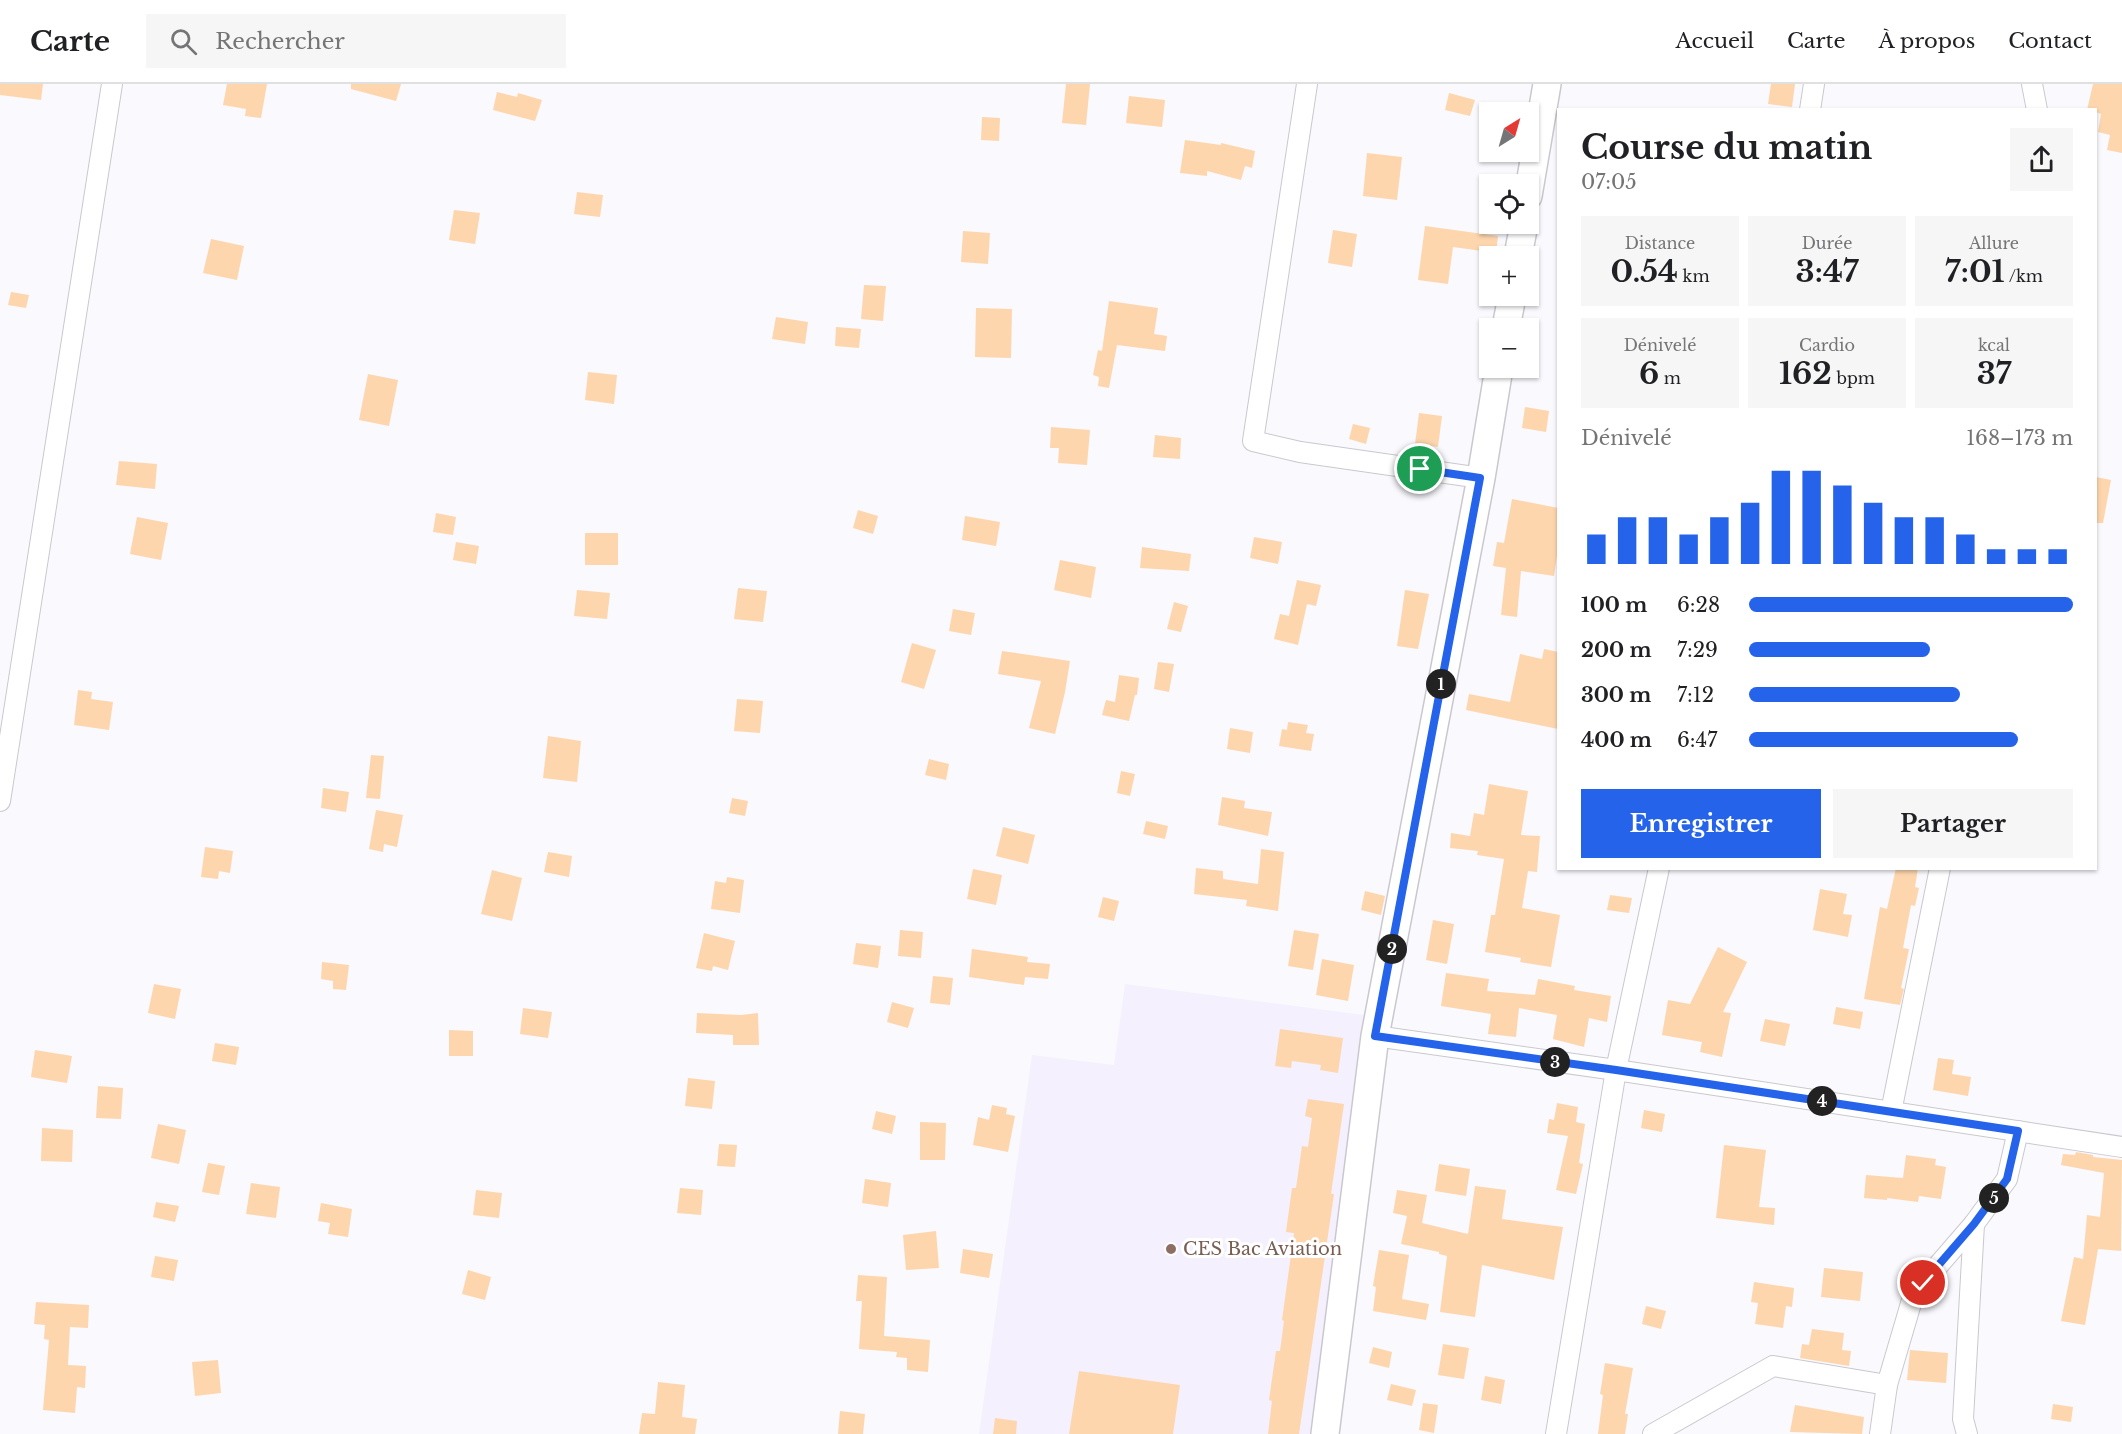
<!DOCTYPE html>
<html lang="fr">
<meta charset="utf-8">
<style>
:root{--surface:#fff;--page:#f6f6f6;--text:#202124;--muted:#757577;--line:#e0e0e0;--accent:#2563eb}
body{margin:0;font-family:"Libre Baskerville",serif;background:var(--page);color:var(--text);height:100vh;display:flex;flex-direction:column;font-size:22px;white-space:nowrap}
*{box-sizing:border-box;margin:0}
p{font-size:20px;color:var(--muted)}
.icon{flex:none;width:33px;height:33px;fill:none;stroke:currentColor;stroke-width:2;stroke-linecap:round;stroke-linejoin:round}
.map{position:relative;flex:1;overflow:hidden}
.details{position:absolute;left:1557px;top:24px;width:540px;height:762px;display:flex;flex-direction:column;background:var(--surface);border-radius:0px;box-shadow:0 2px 4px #0004}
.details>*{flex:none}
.needle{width:39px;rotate:37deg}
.controls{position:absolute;left:1479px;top:18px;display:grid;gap:12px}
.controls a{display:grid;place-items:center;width:60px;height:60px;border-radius:0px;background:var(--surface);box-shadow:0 2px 4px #0004;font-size:30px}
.pin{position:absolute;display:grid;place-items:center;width:51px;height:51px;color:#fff;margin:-26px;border:3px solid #fff;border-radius:50%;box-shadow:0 2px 6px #0007}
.km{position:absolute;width:30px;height:30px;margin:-15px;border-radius:50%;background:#222;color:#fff;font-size:16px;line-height:30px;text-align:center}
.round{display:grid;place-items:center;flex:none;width:63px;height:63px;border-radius:0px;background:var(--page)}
.overview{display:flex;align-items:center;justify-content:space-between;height:102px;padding:0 24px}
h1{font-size:33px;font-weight:700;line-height:45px}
.metrics{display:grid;grid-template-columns:repeat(3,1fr);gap:9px;height:102px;padding:6px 24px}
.metrics div{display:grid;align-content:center;border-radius:0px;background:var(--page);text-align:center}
.metrics b{font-size:30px;font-weight:700}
.metrics small{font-size:16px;font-weight:400}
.metrics p{font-size:16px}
.chart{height:168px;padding:12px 24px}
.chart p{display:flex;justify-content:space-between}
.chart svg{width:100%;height:108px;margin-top:6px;stroke:var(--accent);stroke-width:6}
.button{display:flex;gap:12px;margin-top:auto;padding:12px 24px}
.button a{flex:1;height:69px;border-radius:0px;background:var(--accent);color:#fff;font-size:24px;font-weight:700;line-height:69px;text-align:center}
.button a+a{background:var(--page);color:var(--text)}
ul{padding:0 24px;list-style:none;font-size:20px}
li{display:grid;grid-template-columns:96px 72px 1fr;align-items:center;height:45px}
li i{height:15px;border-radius:8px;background:var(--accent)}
header{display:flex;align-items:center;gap:36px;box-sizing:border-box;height:84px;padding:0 30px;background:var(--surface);border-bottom:2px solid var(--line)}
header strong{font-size:28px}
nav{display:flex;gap:33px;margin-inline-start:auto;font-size:21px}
.search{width:420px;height:54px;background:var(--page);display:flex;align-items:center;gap:15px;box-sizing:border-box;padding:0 21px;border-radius:0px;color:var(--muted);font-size:22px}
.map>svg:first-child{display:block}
.built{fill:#f4f0fd}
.building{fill:#fdd6ad}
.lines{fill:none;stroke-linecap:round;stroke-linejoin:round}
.street-casing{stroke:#cac8ce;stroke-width:22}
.secondary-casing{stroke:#cac8ce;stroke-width:30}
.street{stroke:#fff;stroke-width:20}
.secondary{stroke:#fff;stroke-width:27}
.route-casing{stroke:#fff;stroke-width:12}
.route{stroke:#2563eb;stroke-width:8}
.education-dot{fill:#8d6e63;stroke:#fff;stroke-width:2}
.labels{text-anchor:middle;stroke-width:6;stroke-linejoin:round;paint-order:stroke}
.education-label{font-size:18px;fill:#785e54;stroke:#fff;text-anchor:start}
</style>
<header>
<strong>Carte</strong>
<div class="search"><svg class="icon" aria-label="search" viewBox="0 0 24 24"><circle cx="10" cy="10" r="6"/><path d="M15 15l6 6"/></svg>Rechercher</div>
<nav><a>Accueil</a><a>Carte</a><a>À propos</a><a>Contact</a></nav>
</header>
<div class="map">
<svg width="2122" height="1350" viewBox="0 0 2122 1350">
<rect width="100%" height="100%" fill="#faf9fe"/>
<path class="built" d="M1125,900l239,31 -49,419h-336l53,-379 82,10z"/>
<g class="building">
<path d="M0,0h43l-2,16 -41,-5z"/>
<path d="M227,0h40l-6,34 -16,-2 1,-7 -23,-4z"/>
<path d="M351,0h50l-5,17 -45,-12z"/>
<path d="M1066,0h24l-4,41 -24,-2z"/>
<path d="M1771,0h24l-3,23 -24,-3z"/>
<path d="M2093,0h29v69l-15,-3 3,-15 -12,-3 3,-18 -5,-2v-2h-9z"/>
<path d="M497,8l20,5 1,-4 24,7 -7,21 -42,-11z"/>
<path d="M1449,9l26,7 -5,16 -25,-6z"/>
<path d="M1129,12l36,4 -3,27 -36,-4z"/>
<path d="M982,33l18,1 -1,23 -18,-1z"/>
<path d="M1185,56l36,5v-2l34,8 -3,17 -7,-2 -4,14 -34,-9v5l-27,-3z"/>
<path d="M1367,69l35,4 -5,43 -34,-4z"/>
<path d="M577,108l26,3 -3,22 -26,-3z"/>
<path d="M454,126l26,3 -5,31 -26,-4z"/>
<path d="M1425,142l73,10 -2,17 -43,-6 -5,37 -30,-4z"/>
<path d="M1333,146l24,4 -5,33 -24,-4z"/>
<path d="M963,147l27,2 -2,31 -27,-2z"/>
<path d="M211,155l33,7 -7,34 -34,-7z"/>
<path d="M864,201l22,1 -3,35 -22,-2z"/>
<path d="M11,208l18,3 -3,13 -18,-3z"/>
<path d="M1109,217l49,7 -4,26 13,2 -2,15 -48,-6 -8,43 -11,-2 1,-9 -6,-2 5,-25 4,1z"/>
<path d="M976,224l36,1 -1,49 -36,-1z"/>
<path d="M776,233l32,5 -3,22 -33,-5z"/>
<path d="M836,243l25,2 -2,19 -24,-2z"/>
<path d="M588,288l29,3 -3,29 -29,-4z"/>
<path d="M368,290l30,6 -9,46 -30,-6z"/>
<path d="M1525,323l24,4 -3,21 -24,-4z"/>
<path d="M1419,329l23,3 -4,31 -23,-3z"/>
<path d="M1353,340l17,4 -4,16 -17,-5z"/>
<path d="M1051,343l39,3 -3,35 -29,-2 1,-15h-9z"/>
<path d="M1155,351l26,3 -1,21 -27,-2z"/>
<path d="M119,377l38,3 -2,25 -39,-4z"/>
<path d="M2096,393l15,3 -8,43h-7z"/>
<path d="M1512,415l46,9v41l-4,27 -33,-5 -4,46 -16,-2 5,-47 -13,-2 4,-24 7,1z"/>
<path d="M858,426l20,6 -5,18 -20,-6z"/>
<path d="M436,429l20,4 -3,18 -20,-3z"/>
<path d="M965,432l35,6 -4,24 -34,-6z"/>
<path d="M137,433l31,6 -7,37 -31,-6z"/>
<rect x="585" y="449" width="33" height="32"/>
<path d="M1254,453l28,5 -4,22 -28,-6z"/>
<path d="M456,458l23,4 -3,18 -23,-4z"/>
<path d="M1142,463l49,7 -2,17 -49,-3z"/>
<path d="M1060,476l36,7 -5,31 -37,-8z"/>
<path d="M1297,496l24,5 -5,21 -9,-2 -9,41 -24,-6 6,-25 9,2z"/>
<path d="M738,504l29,3 -4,31 -29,-3z"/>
<path d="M577,506l33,3 -3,26 -33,-3z"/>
<path d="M1405,506l24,4 -11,55 -21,-3z"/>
<path d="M1174,518l14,4 -7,26 -14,-3z"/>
<path d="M953,525l22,4 -4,22 -22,-4z"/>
<path d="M912,559l24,7 -12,39 -23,-7z"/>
<path d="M1544,565l14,3v77l-92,-19 3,-16 41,8 10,-48 22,5z"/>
<path d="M1002,567l68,10 -5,31 -10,42 -26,-6 12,-47 -43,-7z"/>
<path d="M1158,578l16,2 -5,28 -15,-3z"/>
<path d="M1119,591l20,3 -2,17h-2l-6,26 -27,-6 4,-15 9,2z"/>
<path d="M78,606l14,2 -1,7 22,3 -4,28 -35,-5z"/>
<path d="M737,615l26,2 -3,32 -26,-2z"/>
<path d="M1288,638l20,3 -2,8 8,1 -3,17 -32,-5 3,-17 5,1z"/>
<path d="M1230,644l23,4 -3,21 -23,-4z"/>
<path d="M548,652l33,5 -4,41 -34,-4z"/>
<path d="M371,671l13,1 -4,43 -14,-1z"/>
<path d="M929,675l20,5 -3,16 -21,-5z"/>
<path d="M1121,687l14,3 -5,22 -13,-3z"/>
<path d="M1489,700l39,7 -7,44 19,1 -3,36 -9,-1 -6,37 38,7 -9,52 -31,-5 1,-4 -36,-6 6,-37h4l9,-56 -27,-4 1,-4 -28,-3 1,-15 19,3 4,-23 10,2z"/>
<path d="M323,704l26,4 -3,20 -25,-4z"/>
<path d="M1222,713l23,4 -1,7 28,4 -4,24 -50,-11z"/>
<path d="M732,714l16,3 -3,15 -16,-3z"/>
<path d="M376,726l27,5 -6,32 -13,-3 -1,8 -14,-3z"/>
<path d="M1146,737l22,5 -3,13 -22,-5z"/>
<path d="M1003,743l32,8 -7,29 -32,-8z"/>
<path d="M205,763l28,4 -3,22 -11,-2 -1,8 -17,-2z"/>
<path d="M1261,765l23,3 -6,59 -32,-5 1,-6 -53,-6 2,-26 27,3v8l35,5z"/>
<path d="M548,768l24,4 -3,21 -25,-5z"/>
<path d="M1896,784h22l-3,19 4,1 -4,18 -4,-1 -8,43 6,1 -8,39 3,1 -4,16 -36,-6 16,-92 7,2z"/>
<path d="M973,785l29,6 -6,30 -29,-6z"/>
<path d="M492,786l30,8 -10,43 -31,-7z"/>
<path d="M727,793l17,3 -4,33 -29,-4 4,-28 11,2z"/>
<path d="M1820,805l27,5 -4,20 9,1 -4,22 -35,-7z"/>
<path d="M1365,807l20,5 -4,19 -20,-5z"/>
<path d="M1610,811l22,3 -3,15 -22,-3z"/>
<path d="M1103,813l16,4 -5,20 -16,-4z"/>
<path d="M1433,836l21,4 -7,40 -21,-4z"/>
<path d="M900,846l23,2 -2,26 -23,-2z"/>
<path d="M1294,846l25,4 -6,36 -25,-4z"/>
<path d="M704,849l31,8 -7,29 -15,-4 -1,5 -16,-3z"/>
<path d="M856,859l25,3 -3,22 -25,-4z"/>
<path d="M1718,863l29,15 -24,50 8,1 -9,44 -22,-5 2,-10 -40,-7 6,-35 22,4z"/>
<path d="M972,865l56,8 -1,5 23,2 -2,15 -23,-2 -1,8 -55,-8z"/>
<path d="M1322,875l32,6 -6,36 -32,-6z"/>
<path d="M322,878l27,3 -3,25 -13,-1v-8l-12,-2z"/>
<path d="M1446,889l43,6 -2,12 48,4 3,-16 37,7 -1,4 37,6 -4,26 -18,-4 -5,29 -31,-8 4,-24 -38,-7 -3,29 -28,-3 3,-20 -50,-8z"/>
<path d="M933,892l20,2 -3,27 -20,-2z"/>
<path d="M154,900l27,5 -6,30 -27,-6z"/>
<path d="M892,918l22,6 -6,20 -21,-6z"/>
<path d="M1836,923l27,5 -3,17 -27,-5z"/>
<path d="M523,924l29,4 -4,26 -28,-4z"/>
<path d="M697,929l44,2 17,-2 1,32h-26v-10l-37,-2z"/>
<path d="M1765,935l25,5 -5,22 -25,-5z"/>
<path d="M1280,945l63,9 -5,35 -18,-3 1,-5 -29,-4 -1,7 -16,-2z"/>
<path d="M449,946l24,1v25h-24z"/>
<path d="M215,959l24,4 -3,18 -24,-4z"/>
<path d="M35,966l37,6 -5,27 -36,-6z"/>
<path d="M1938,974l16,2 -2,14 19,3 -3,19 -35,-6z"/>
<path d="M688,994l27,3 -3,28 -27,-3z"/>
<path d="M98,1002l25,2 -2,31 -25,-1z"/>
<path d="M1308,1015l36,5 -13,90h3l-35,240h-31l4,-33 -3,-1 7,-49h4l4,-30 -2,-1 12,-87 -8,-1 6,-44h4l6,-42 6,1 4,-29 -7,-2z"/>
<path d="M1557,1019l21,4 -2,15 9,2 -6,39 4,1 -7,30 -20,-4 12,-54 -21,-3 2,-14 5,1z"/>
<path d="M992,1021l15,3 -1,6 9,2 -7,36 -35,-7 5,-28 11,3z"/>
<path d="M1644,1026l21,4 -3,18 -21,-4z"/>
<path d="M876,1027l20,5 -4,18 -20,-5z"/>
<path d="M920,1038l26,1 -1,37h-25z"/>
<path d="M158,1040l28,6 -7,34 -28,-6z"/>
<path d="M42,1044l31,2 -1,32 -31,-1z"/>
<path d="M719,1060l18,1 -2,22 -18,-1z"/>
<path d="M1724,1061l42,5 -7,57 16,1 -1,17 -58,-7z"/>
<path d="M2076,1068l17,3v2l29,3 -1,91 -23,-2 -13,76 -24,-4 13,-64 9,2 4,-44 13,2 4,-44 -43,-8 2,-11 12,1z"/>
<path d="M1906,1071l30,4 -1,6 11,2 -5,32 -22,-3 -1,6 -31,-4v2l-23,-2 2,-23 37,3z"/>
<path d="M208,1079l17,3 -6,29 -17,-3z"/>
<path d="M1439,1080l31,5 -4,27 -31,-5z"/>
<path d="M865,1095l26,4 -3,24 -26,-4z"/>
<path d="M251,1099l29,4 -4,31 -30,-4z"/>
<path d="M1475,1102l31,4 -4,29 61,8 -9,53 -72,-15 -7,52 -35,-5 7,-56 -8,-2v-2l-38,-8 6,-28 -14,-3 4,-23 30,5 -5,28 46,11z"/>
<path d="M680,1104l23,2 -2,25 -24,-2z"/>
<path d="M476,1106l26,3 -3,25 -26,-3z"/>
<path d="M156,1118l23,4 -4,16 -22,-5z"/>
<path d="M321,1119l31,6 -4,28 -20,-3 2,-11 -12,-2z"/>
<path d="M936,1147l3,37 -33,2 -3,-35z"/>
<path d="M963,1165l30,5 -4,24 -29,-5z"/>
<path d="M1379,1166l30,5 -7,44 27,5 -3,16 -53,-9 3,-24 -3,-1z"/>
<path d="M155,1172l23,4 -4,21 -23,-4z"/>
<path d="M1824,1184l39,4 -3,29 -39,-4z"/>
<path d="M468,1186l23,7 -6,23 -23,-6z"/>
<path d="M858,1191l29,2 -3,59 46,4 -2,32 -21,-2v-12l-11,-1 1,-5 -38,-3 3,-48h-6z"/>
<path d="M1754,1198l40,6 -2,19 -6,-1 -3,22 -28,-4 3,-21 -7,-1z"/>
<path d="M36,1218l53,3 -1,23 -18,-1 -2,38 18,1 -1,22 -8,-1 -2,26 -32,-3 6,-70 -5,-1 1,-14 -11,-1z"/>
<path d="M1646,1222l20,5 -5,18 -19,-5z"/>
<path d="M1812,1245l32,4 -2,17 9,1 -2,15 -49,-8 2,-14 7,1z"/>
<path d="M1443,1260l26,4 -5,31 -26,-4z"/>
<path d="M1373,1263l19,5 -3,16 -20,-5z"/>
<path d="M1910,1266l38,3 -2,30 -39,-3z"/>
<path d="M218,1276l3,33 -26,3 -3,-34z"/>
<path d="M1605,1279l28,5 -8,46h3l-3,20h-27l5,-39 -3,-1z"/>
<path d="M1079,1287l101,14 -7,49h-104z"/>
<path d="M1485,1292l20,4 -4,24 -20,-4z"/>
<path d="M658,1298l27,3 -3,32 15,2 -2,15h-56l3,-21 13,1z"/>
<path d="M1391,1300l25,6 -4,16 -25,-6z"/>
<path d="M1423,1319l15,2 -4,28 -15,-3z"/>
<path d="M2053,1320l20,3 -2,15 -20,-3z"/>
<path d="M1795,1321l69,12 -2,17 -72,-2z"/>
<path d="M840,1327l25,3 -2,20h-25z"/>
<path d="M995,1334l22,3 -1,13h-23z"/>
</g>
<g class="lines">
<defs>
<g id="street">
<path d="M1307,0l-54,357 47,11 181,26"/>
<path d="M2032,0l5,26"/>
<path d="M1810,26l4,-26"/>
<path d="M0,717l112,-717"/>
<path d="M1375,952l241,34 506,77"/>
<path d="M1891,1028l49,-244"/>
<path d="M1556,1350l60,-364 43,-202"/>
<path d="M1653,1350l120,-68 114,19"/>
<path d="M1880,1350l7,-49 25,-85 11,-17 51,-59 33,-45 11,-48"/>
<path d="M1967,1350l-4,-15 11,-195"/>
</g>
<g id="secondary">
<path d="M1528,112l19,-112"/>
<path d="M1518,172l6,-32"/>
<path d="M1506,244l6,-32"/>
<path d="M1325,1350l50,-398 106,-558 18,-110"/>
</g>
</defs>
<use href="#street" class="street-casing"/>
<use href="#secondary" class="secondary-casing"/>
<use href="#street" class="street"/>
<use href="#secondary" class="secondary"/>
</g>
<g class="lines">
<defs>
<path id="route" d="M1420,385l60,9 -105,558 241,34 402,61 -11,48 -33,45 -51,59"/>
</defs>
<use href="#route" class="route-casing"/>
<use href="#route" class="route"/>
</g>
<circle class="education-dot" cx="1171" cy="1165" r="6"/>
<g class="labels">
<g class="education-label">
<text x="1183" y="1171">CES Bac Aviation</text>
</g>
</g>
</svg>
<div class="controls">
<a><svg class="needle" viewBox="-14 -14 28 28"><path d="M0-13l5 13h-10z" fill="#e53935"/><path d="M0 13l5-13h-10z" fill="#757577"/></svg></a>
<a><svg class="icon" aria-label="locate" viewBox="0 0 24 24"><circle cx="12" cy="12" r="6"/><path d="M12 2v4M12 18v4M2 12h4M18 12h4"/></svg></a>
<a>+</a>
<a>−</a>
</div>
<div class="pin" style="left:1420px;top:385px;background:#1e9e55"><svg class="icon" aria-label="arrive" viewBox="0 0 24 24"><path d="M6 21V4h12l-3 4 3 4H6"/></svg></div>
<div class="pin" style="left:1923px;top:1199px;background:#d93025"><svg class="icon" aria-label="check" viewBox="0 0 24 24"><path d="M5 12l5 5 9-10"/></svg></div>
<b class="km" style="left:1441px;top:600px">1</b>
<b class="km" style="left:1392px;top:865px">2</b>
<b class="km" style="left:1555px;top:978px">3</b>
<b class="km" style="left:1822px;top:1017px">4</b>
<b class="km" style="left:1994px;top:1114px">5</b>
<section class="details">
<div class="overview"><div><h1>Course du matin</h1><p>07:05</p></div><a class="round"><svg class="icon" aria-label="share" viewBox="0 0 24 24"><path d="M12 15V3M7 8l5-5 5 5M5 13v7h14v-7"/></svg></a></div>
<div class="metrics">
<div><p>Distance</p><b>0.54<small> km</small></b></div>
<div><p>Durée</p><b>3:47</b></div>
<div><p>Allure</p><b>7:01<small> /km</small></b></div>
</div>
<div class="metrics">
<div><p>Dénivelé</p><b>6<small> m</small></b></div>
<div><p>Cardio</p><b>162<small> bpm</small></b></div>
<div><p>kcal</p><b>37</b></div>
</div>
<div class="chart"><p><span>Dénivelé</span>168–173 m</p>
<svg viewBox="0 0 160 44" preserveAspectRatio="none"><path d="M5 44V32M15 44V25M25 44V25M35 44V32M45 44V25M55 44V19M65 44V6M75 44V6M85 44V12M95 44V19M105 44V25M115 44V25M125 44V32M135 44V38M145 44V38M155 44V38"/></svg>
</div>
<ul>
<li><b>100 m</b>6:28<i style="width:100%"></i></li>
<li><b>200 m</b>7:29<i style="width:56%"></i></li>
<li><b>300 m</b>7:12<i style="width:65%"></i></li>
<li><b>400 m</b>6:47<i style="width:83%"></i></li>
</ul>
<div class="button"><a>Enregistrer</a><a>Partager</a></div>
</section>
</div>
